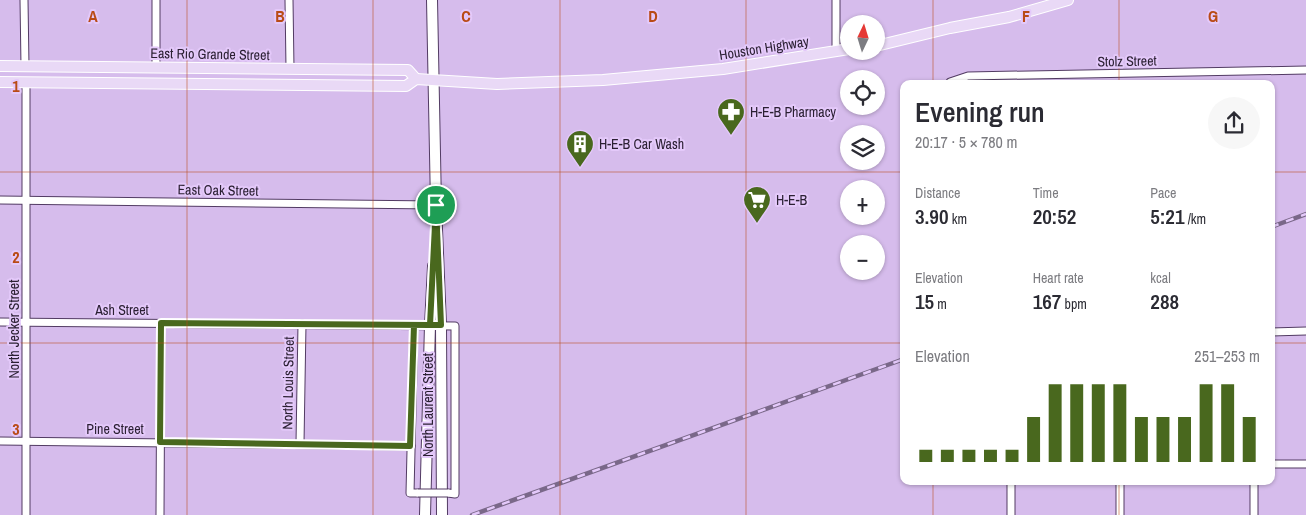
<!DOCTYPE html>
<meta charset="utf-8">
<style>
:root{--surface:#fff;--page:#f7f7f7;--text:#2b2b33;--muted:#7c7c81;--accent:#49681e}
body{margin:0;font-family:"Archivo Narrow",sans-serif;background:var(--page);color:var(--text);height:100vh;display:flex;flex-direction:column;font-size:19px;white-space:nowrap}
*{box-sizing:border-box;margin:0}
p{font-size:16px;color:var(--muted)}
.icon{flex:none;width:28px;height:28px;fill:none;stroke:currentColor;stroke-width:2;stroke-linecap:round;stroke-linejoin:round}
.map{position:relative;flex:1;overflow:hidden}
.drawer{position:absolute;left:900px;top:80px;width:375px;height:405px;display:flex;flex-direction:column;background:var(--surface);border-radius:10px;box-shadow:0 1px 4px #0004}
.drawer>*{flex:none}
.needle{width:32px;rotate:4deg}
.fabs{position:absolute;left:840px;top:15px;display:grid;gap:10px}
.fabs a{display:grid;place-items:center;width:45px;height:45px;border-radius:50%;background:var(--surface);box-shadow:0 1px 4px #0004;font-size:25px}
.pin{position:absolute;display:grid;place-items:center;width:42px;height:42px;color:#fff;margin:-21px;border:2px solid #fff;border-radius:50%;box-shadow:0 1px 5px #0007}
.round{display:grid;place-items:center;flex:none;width:52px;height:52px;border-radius:26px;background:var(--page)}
.overview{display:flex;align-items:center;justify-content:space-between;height:85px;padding:0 15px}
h1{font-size:28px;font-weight:600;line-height:38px}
.metrics{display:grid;grid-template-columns:repeat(3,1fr);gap:8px;height:85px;padding:5px 15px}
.metrics div{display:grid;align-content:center}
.metrics b{font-size:21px;font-weight:600}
.metrics small{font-size:14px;font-weight:400}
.metrics p{font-size:14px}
.chart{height:140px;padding:10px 15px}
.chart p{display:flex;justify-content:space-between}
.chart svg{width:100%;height:90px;margin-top:5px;stroke:var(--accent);stroke-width:6}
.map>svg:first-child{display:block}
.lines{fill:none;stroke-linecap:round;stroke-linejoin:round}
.minor-casing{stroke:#523b63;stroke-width:9}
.secondary-casing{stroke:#523b63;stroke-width:12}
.primary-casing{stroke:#fff;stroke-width:12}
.minor{stroke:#fff;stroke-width:7}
.secondary{stroke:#fff;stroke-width:10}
.primary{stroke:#e9d9f6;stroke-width:10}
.rail-casing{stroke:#7a6889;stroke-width:4.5}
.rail{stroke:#e4c9fa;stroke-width:2.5;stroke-dasharray:8;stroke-linecap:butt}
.minor-bridge-casing{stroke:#523b63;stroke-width:9;stroke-linecap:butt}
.minor-bridge{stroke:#fff;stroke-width:7}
.route-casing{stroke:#fff;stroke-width:10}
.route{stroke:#49681e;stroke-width:6}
.grid{fill:none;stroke:#b94b16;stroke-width:1;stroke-opacity:0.55}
.labels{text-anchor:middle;stroke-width:4;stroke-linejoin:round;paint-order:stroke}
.street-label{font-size:14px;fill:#2b2033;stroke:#e4c9fa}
.poi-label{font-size:14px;fill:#2b2033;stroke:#e4c9fa;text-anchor:start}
.grid-label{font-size:16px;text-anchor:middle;font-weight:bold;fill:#b94b16;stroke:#e4c9fa;stroke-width:4;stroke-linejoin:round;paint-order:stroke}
</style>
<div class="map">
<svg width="1306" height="515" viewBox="0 0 1306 515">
<rect width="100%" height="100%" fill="#d6bcec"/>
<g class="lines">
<defs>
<g id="minor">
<path d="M24,0l1,66"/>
<path d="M289,0l1,68"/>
<path d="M836,0v51"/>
<path d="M156,67v-67"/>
<path d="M26,82v433"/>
<path d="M950,82l18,-6 338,-6"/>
<path d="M0,200l436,5"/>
<path d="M0,322l455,4v168l-7,-1"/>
<path d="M414,325l-4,168h8"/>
<path d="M1271,332l35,-1"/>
<path d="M0,441l411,5"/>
<path d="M300,443l2,-119"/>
<path d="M1271,464h35"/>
<path d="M1011,481v34"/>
<path d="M1120,481v34"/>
<path d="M160,515l1,-192"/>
<path d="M1254,515v-34"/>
</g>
<g id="secondary">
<path d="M432,0l4,205 5,120 1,190"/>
<path d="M425,515l5,-190 3,-59"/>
</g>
<g id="primary">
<path d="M876,46l74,-18 59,-11 59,-17"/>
<path d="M0,66l408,4 8,9"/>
<path d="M0,82l406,4 10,-7 81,5 106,-4 120,-11 126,-20"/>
</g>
</defs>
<use href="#minor" class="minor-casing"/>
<use href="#secondary" class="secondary-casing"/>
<use href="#primary" class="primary-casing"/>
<use href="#minor" class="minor"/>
<use href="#secondary" class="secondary"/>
<use href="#primary" class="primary"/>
<defs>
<g id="rail">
<path d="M1271,227l35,-13"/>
<path d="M472,515l432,-156"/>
</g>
</defs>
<use href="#rail" class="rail-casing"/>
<use href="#rail" class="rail"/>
<defs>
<path id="minor-bridge" d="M418,493h30"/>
</defs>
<use href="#minor-bridge" class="minor-bridge-casing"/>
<use href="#minor-bridge" class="minor-bridge"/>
</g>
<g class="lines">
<defs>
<path id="route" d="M436,205l-6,120h-16l-4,121 -250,-4 1,-119 269,2h11l-5,-120"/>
</defs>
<use href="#route" class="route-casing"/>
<use href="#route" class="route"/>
</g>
<path class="grid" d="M187,0v515M373,0v515M560,0v515M746,0v515M933,0v84M1119,0v84M0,172h904M1271,172h35M0,343h904M1271,343h35M933,481v34M1119,481v34"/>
<defs>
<symbol id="pharmacy-pin" viewBox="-11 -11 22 30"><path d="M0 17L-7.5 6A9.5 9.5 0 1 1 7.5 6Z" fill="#49681e" stroke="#e4c9fa"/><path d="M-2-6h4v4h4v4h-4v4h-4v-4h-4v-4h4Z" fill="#fff"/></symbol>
<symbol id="building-pin" viewBox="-11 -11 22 30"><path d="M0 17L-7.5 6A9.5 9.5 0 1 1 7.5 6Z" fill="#49681e" stroke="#e4c9fa"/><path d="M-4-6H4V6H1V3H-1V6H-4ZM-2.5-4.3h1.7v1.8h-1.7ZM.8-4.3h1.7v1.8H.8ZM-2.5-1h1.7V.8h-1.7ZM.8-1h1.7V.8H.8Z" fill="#fff"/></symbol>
<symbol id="supermarket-pin" viewBox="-11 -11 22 30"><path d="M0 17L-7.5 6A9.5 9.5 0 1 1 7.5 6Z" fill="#49681e" stroke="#e4c9fa"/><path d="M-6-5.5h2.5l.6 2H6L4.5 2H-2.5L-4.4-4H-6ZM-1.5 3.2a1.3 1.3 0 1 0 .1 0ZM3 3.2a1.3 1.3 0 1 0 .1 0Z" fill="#fff"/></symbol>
</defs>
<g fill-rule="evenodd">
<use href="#pharmacy-pin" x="715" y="96" width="32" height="43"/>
<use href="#building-pin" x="564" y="128" width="32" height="43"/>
<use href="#supermarket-pin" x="741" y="184" width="32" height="43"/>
</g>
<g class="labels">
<g class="street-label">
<text transform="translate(764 48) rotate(-9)" y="5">Houston Highway</text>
<text transform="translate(210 54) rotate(1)" y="5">East Rio Grande Street</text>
<text transform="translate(1127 61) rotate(-1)" y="5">Stolz Street</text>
<text transform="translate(218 190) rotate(1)" y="5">East Oak Street</text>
<text x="122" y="315">Ash Street</text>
<text transform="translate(14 329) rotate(-90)" y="5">North Jecker Street</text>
<text transform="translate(288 383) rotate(-89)" y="5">North Louis Street</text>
<text transform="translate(428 405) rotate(-90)" y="5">North Laurent Street</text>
<text x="115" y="434">Pine Street</text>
</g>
<g class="poi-label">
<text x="750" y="117">H-E-B Pharmacy</text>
<text x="599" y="149">H-E-B Car Wash</text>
<text x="776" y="205">H-E-B</text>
</g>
</g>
<g class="grid-label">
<text x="93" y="22">A</text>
<text x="280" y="22">B</text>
<text x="466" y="22">C</text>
<text x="653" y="22">D</text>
<text x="1026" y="22">F</text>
<text x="1213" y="22">G</text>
<text x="16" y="92">1</text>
<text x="16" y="263">2</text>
<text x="16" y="435">3</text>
</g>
</svg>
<div class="fabs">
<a><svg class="needle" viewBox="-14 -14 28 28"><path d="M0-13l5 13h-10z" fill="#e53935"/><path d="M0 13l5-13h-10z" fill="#7c7c81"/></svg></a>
<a><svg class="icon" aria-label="locate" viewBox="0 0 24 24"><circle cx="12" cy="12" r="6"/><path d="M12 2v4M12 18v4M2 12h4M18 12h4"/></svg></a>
<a><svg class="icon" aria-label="layers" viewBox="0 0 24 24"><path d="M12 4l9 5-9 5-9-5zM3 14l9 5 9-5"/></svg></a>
<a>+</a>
<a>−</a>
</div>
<div class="pin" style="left:436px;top:205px;background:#1e9e55"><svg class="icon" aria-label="arrive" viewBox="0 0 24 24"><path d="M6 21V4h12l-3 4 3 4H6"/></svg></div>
<section class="drawer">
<div class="overview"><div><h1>Evening run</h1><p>20:17 · 5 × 780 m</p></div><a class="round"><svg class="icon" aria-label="share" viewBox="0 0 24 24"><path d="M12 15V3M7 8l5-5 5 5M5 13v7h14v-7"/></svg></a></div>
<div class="metrics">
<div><p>Distance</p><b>3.90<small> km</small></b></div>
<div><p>Time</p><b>20:52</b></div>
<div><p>Pace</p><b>5:21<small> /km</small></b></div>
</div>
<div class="metrics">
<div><p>Elevation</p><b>15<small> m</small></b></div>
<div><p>Heart rate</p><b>167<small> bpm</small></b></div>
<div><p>kcal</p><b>288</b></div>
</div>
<div class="chart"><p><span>Elevation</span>251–253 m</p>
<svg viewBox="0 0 160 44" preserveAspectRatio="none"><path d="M5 44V38M15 44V38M25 44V38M35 44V38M45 44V38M55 44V22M65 44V6M75 44V6M85 44V6M95 44V6M105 44V22M115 44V22M125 44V22M135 44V6M145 44V6M155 44V22"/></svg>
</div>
</section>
</div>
